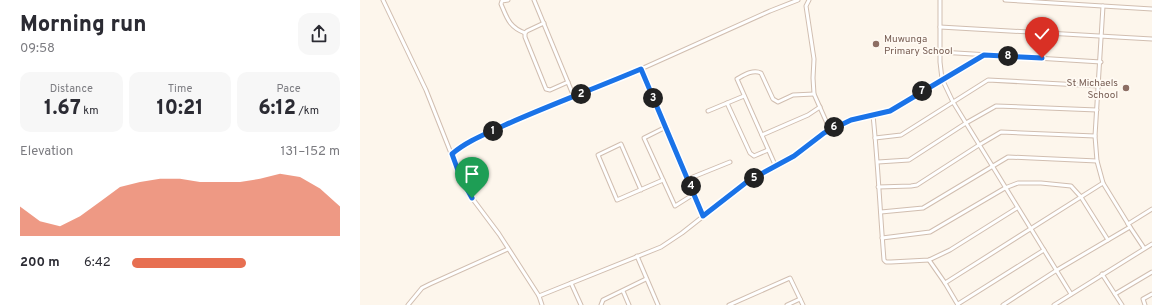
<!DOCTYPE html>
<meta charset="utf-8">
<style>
:root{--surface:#fff;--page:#f7f7f7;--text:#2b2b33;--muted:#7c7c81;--accent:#e76f51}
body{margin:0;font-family:Overpass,sans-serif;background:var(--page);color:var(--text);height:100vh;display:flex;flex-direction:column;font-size:15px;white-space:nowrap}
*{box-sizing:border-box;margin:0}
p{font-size:13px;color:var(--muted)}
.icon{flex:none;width:22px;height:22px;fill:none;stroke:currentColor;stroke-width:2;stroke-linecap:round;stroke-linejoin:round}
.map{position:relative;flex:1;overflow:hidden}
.details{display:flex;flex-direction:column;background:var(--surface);width:360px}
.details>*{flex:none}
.pin{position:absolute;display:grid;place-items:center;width:34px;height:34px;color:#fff;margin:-41px -17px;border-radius:50% 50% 50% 0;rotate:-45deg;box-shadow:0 0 4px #0007}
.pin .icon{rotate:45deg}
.km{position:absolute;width:20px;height:20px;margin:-10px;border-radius:50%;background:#222;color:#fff;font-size:11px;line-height:20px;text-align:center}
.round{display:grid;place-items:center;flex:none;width:42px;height:42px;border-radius:12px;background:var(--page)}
.overview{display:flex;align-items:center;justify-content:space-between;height:68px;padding:0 20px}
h1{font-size:22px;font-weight:800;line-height:30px}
.stats{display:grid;grid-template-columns:repeat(3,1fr);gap:6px;height:68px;padding:4px 20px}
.stats div{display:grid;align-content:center;border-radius:10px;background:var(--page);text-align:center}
.stats b{font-size:20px;font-weight:800}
.stats small{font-size:11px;font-weight:400}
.stats p{font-size:11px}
.chart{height:112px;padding:8px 20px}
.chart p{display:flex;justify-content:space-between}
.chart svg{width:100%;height:72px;margin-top:4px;fill:var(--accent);opacity:.7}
ul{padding:0 20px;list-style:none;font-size:13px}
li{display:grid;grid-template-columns:64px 48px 1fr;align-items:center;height:30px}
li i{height:10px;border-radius:5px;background:var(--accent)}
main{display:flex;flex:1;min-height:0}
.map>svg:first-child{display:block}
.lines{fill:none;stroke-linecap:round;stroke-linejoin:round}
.minor-casing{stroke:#d1beb0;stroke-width:5}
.minor{stroke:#fff;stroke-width:3}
.route-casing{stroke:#fff;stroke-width:8}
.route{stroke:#1a73e8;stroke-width:5}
.education-dot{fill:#8d6e63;stroke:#fffaf3;stroke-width:1.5}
.labels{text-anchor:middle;stroke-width:3.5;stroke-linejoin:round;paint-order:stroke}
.education-label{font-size:10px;fill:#785e54;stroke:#fffaf3;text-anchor:start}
</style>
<main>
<section class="details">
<div class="overview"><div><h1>Morning run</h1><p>09:58</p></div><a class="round"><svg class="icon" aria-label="share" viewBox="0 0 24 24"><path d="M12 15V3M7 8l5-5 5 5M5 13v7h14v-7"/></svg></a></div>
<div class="stats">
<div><p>Distance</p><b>1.67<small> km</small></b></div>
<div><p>Time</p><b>10:21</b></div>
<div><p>Pace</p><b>6:12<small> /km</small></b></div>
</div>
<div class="chart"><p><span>Elevation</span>131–152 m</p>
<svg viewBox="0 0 160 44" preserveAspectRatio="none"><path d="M0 44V26L10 35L20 38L30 32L40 23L50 14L60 11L70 9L80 9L90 11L100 11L110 11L120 9L130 6L140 8L150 15L160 26V44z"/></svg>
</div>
<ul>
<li><b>200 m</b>6:42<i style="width:55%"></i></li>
</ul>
</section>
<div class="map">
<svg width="792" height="305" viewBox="0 0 792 305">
<rect width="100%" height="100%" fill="#fdf6ec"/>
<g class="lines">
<defs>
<g id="minor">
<path d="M23,0l43,90 34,86 12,22 27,36 40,62 3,9"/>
<path d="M148,0l-6,1 -1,3c6,14 8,23 24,29"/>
<path d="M174,0l40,97"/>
<path d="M449,0l-3,6 8,53 -1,19 1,16 16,36"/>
<path d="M580,0v62l2,17 11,23 118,192"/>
<path d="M645,0l147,9"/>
<path d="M184,23l-17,8 -2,2v4l21,52 4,1 18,-8"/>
<path d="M580,27l212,12"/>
<path d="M580,52l161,10"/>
<path d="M624,55l-94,56 -17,4c5,48 7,97 11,145l2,2h5l38,-2 21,-10 67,-42"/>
<path d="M281,69l62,147"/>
<path d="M367,103l23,50 4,3 14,-6"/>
<path d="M348,111l36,-15"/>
<path d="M306,127l-22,11 31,68 19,-12"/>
<path d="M402,135l46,-20 12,-8"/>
<path d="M735,136l2,25 6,22 27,44"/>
<path d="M515,138l26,-3 87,-55 111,6"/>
<path d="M92,154l16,-12 51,-23 122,-50 129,-58 28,-11"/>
<path d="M518,162l31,-2 57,-37 30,-17 101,4"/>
<path d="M416,167l-39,-88c7,-4 16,-10 24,-6l12,26 5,3 15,-7 21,-1"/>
<path d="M328,179l42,-17"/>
<path d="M518,187l33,-1 6,-1 62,-40 22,-13 94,4 8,-130"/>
<path d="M281,190l-20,-46 -23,11 19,45 46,-20"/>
<path d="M521,212l42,-4 85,-51 89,4"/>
<path d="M768,224l24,-15"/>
<path d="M522,238l48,-6 75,-44 13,-5h23l30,3 10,11 27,43"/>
<path d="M277,256l21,49"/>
<path d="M569,260l16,23 13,22"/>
<path d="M742,274l20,31"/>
<path d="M211,283l10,22"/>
<path d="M585,283l158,-100"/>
<path d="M263,291l6,14"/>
<path d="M755,294l37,-22"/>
<path d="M179,296l122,-49 21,-14 66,-52 46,-25 30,-23 27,-13 22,-5"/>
<path d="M598,304l86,-54"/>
<path d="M48,305l14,-17 8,-4 78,-35"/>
<path d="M241,305l2,-5 43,-21"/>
<path d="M369,305l61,-27 13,27"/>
<path d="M427,305l13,-6"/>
<path d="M643,305l54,-35 73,-43 14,21"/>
<path d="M694,305l98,-61"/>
<path d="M785,305l-2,-6 9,-5"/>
</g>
</defs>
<use href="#minor" class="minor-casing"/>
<use href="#minor" class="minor"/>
</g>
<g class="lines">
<defs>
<path id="route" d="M112,198l-12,-22 -8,-22c15,-13 34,-20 53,-29 45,-20 91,-37 136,-56l62,147 45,-35 46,-25 30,-23 27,-13 39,-9 94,-56 58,3"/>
</defs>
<use href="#route" class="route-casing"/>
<use href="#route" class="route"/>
</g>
<g class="education-dot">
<circle cx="516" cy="44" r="4"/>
<circle cx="766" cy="88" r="4"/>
</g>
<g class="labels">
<g class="education-label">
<text x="524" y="42">Muwunga<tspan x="524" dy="12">Primary School</tspan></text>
<text x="758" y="86" text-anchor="end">St Michaels<tspan x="758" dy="12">School</tspan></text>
</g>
</g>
</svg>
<div class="pin" style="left:112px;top:198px;background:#1e9e55"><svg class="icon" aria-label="arrive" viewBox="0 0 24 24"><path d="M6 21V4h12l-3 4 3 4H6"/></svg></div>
<div class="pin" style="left:682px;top:58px;background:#d93025"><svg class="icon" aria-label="check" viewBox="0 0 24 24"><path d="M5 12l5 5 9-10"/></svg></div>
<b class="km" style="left:133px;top:131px">1</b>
<b class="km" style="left:221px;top:94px">2</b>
<b class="km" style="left:293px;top:98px">3</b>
<b class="km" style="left:331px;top:186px">4</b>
<b class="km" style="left:394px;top:178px">5</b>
<b class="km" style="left:474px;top:127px">6</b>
<b class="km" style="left:562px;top:91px">7</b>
<b class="km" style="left:648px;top:56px">8</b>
</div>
</main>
